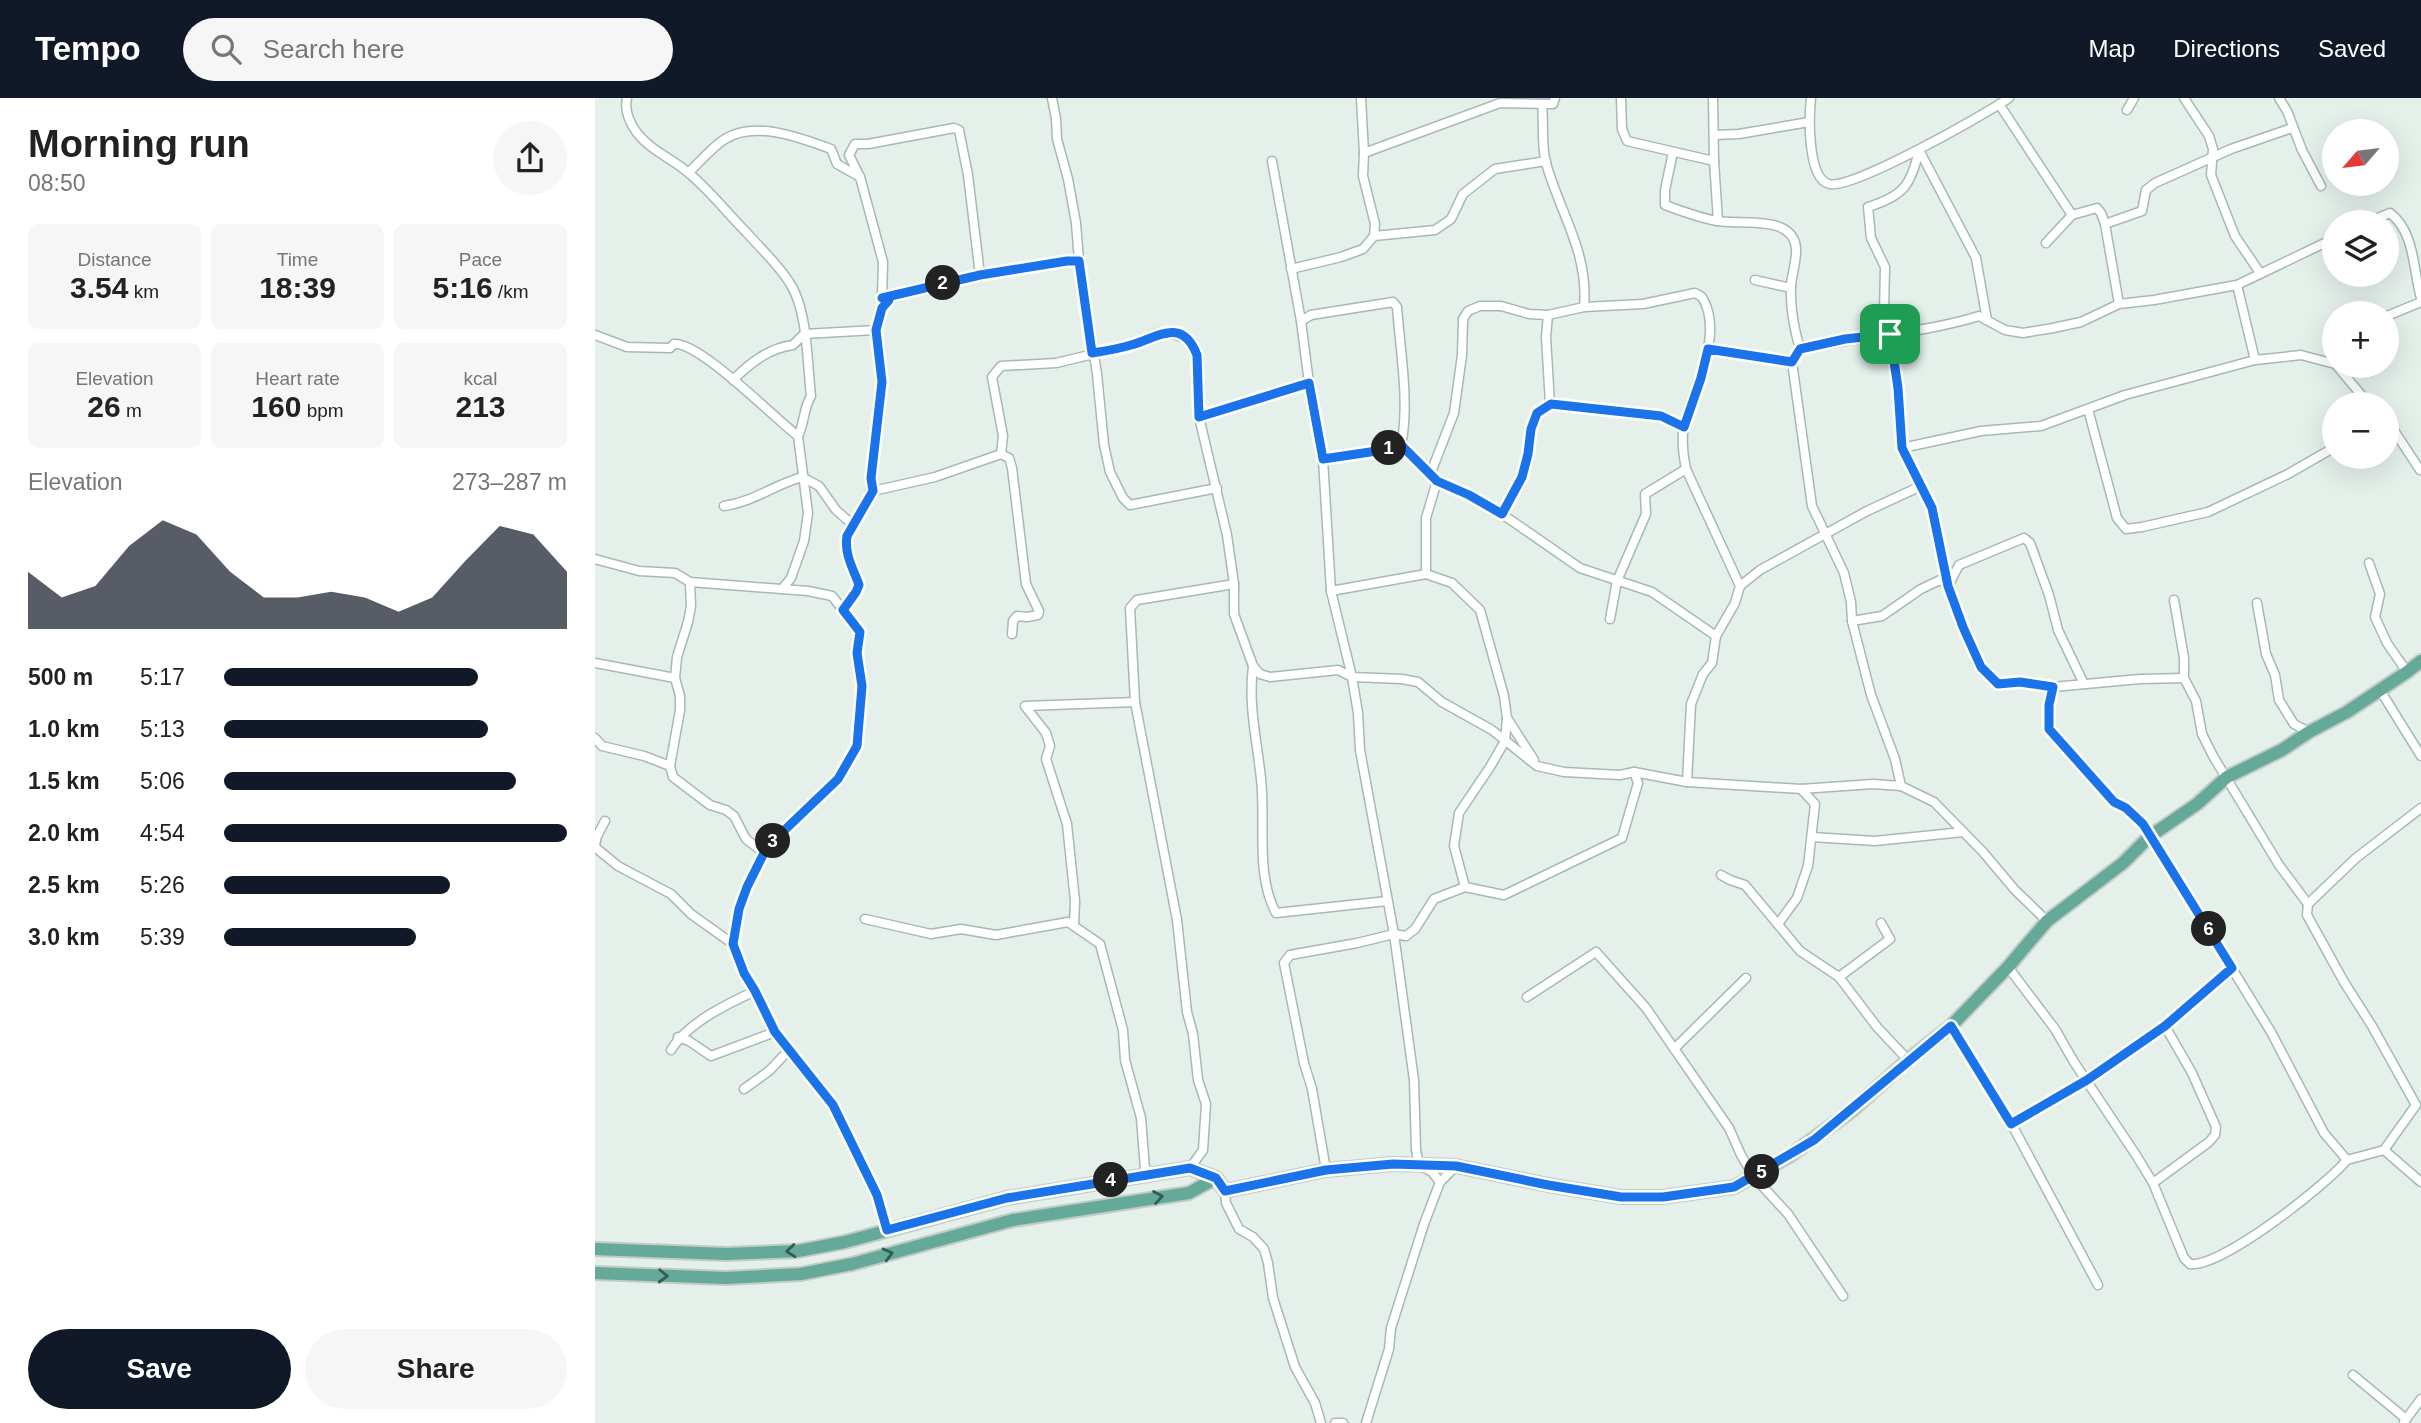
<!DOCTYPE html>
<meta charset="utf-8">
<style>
:root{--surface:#fff;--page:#f6f6f6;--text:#222;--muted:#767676;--accent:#111827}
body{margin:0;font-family:Arial,sans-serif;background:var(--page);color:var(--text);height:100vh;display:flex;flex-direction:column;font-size:26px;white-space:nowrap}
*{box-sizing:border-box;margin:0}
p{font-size:23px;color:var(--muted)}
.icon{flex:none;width:38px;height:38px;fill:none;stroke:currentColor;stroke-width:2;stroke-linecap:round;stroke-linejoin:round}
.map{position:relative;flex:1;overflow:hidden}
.drawer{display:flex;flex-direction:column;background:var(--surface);width:595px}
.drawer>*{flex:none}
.needle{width:46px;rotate:242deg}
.controls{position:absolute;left:1727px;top:21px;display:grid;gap:14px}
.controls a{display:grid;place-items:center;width:77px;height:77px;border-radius:50%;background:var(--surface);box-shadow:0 7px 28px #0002;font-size:35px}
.pin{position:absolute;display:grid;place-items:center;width:60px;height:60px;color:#fff;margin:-30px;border-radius:14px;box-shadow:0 4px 10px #0006}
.km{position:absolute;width:35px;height:35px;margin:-18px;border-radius:50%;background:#222;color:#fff;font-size:19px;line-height:35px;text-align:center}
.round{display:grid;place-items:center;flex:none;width:74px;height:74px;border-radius:37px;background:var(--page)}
.overview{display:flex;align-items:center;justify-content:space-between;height:119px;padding:0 28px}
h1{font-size:38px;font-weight:600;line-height:52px}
.stats{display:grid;grid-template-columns:repeat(3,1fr);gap:10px;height:119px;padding:7px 28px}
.stats div{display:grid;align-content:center;border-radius:10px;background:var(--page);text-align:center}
.stats b{font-size:30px;font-weight:600}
.stats small{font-size:19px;font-weight:400}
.stats p{font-size:19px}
.chart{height:196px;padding:14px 28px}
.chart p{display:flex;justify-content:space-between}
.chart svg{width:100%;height:126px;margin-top:7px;fill:var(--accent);opacity:.7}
.action{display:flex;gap:14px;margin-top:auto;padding:14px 28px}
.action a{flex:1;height:80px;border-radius:42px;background:var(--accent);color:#fff;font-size:28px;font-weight:600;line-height:80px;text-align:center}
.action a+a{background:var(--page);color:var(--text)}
ul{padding:0 28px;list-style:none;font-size:23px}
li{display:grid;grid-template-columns:112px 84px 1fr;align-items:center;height:52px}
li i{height:18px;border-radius:9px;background:var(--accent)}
header{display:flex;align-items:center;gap:42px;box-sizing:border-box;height:98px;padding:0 35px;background:var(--accent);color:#fff}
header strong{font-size:33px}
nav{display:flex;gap:38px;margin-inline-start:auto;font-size:24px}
.search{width:490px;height:63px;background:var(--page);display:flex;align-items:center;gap:18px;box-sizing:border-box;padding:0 24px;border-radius:38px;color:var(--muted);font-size:26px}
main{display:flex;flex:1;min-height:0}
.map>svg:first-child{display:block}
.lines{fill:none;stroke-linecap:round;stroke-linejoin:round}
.minor-casing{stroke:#a6b9b3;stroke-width:11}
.primary-casing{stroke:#c1cbc8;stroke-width:16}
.minor{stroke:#fff;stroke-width:8}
.primary{stroke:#65aa99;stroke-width:12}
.oneway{stroke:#325e52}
.route-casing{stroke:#fff;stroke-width:14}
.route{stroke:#1a73e8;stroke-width:9}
</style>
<header>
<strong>Tempo</strong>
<div class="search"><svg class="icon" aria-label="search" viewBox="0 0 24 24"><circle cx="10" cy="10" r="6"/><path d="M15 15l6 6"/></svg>Search here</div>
<nav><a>Map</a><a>Directions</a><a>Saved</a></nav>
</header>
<main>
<section class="drawer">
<div class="overview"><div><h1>Morning run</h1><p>08:50</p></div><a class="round"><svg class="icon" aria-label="share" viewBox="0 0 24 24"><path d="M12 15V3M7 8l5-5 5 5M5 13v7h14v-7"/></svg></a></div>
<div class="stats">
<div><p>Distance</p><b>3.54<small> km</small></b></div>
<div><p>Time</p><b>18:39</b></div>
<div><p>Pace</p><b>5:16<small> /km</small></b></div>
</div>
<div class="stats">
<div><p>Elevation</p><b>26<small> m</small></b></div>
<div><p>Heart rate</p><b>160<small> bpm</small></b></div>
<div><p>kcal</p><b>213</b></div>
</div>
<div class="chart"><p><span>Elevation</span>273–287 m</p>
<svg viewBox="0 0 160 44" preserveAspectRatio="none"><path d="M0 44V24L10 33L20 29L30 15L40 6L50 11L60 24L70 33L80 33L90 31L100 33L110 38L120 33L130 20L140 8L150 11L160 24V44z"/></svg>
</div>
<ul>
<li><b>500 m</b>5:17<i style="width:74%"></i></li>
<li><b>1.0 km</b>5:13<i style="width:77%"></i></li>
<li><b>1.5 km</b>5:06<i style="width:85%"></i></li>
<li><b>2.0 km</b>4:54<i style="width:100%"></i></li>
<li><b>2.5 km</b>5:26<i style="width:66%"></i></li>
<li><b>3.0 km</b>5:39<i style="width:56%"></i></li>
</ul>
<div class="action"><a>Save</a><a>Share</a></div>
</section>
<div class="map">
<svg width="1826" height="1325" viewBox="0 0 1826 1325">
<rect width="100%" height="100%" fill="#e5f0eb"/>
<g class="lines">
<defs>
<g id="minor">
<path d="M32,0c-3,13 2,24 10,35 15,19 37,26 54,42 21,18 37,39 56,58 14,16 31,31 42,49 19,27 18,81 22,114 -8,13 -6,26 -13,40l10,77 -4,28 -13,37 -9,11"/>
<path d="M457,0l4,21 1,20 11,40 8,44 3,38 18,113 7,71 6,27 13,26 7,7 87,-17"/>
<path d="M1026,0l1,31 5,12 87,20"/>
<path d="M1118,0l1,63 4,60"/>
<path d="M1216,0c-2,18 -4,80 18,86 23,6 155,-69 180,-86"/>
<path d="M1589,0l25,38 4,13 -2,26 24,61 25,37"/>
<path d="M1684,0l8,13 15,39 19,36"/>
<path d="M947,6c2,19 -1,41 4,59 14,50 43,90 38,144"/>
<path d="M1404,6l73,111"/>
<path d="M1532,12l7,-12"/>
<path d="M1119,37l25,-1 70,-12"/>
<path d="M1324,52c-8,36 -16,46 -51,57l3,31 14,29 -1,44 6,23 8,54 4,60 30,60 16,78 15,41 18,40 17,17 22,-2 33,5 87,-8 44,-1 12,23 6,33 11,22 66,109 29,39"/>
<path d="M1324,52l57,108 11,62"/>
<path d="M1078,54l-8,38v15c16,6 35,13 52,16 22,4 76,-7 79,27 1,11 -4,26 -5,37 -1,22 3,44 9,64"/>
<path d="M769,55l136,-50 53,1 2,-6"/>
<path d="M677,63l29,160 8,62 14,76 8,132 21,86 6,36 2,37 34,184 20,146 2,70 3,15 13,7 8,10"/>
<path d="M94,74c11,-10 23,-25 36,-33 30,-19 76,-1 106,10l6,15 23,13"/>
<path d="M1773,124l22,-9c25,19 23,57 31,85"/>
<path d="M1510,126l37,-13 4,-21 9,-7 76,-34 61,-21"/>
<path d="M779,138l61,-6 16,-11 12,-25 32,-25 51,-8"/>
<path d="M1451,145l26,-28 25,-7 4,5 4,11 14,80"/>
<path d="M696,171l50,-12 22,-8 11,-13 1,-12 -12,-48 1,-23 -3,-55"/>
<path d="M1160,182l36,8"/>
<path d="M1642,187l18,75"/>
<path d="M287,200l1,-36 -23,-85 -11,-22 6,-11h13l86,-16 5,2 9,45 12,100"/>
<path d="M953,217l-2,22 4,67"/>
<path d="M1792,218l34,-14"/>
<path d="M706,223l10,-6 82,-13 4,5c3,41 13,99 4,138"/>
<path d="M0,237l32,12 43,1 4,-4c25,-3 100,74 124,92"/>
<path d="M1113,251l84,13"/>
<path d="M1742,268l26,31 2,7"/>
<path d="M138,282c17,-17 36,-32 60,-35l11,-11 72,-4"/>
<path d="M1493,311l29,109 9,11 16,-2 66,-15 80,-38 47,-27"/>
<path d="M604,319l110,-34"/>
<path d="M1792,332l8,2 25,38"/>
<path d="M1307,350l79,-17 60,-5 84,-31 130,-35 46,-5 34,9"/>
<path d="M406,356l2,-18 -11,-59 9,-11 55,-3 79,-19 23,-11h10l19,5 7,8 3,9 2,62 28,118 7,49v30l19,52 7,8 10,3 68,-7 14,7 50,2 16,3 24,20 50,28 45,36 27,6 56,3 14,-3 53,10"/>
<path d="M728,361l54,-8 24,-6 31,32"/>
<path d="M835,377l24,-62 8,-58 1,-36 5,-8 12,-5h21l28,8 19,1 36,-8 59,-3 52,-11 7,4c23,38 -9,90 -18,128 -3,15 -1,29 2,44l54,117"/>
<path d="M278,393l62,-14 66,-23 8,4 3,10 14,116 13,27 -1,4 -11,2 -10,-1 -4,5 -1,13"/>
<path d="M129,408c29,-4 50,-21 78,-29l17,9 17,24 17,15"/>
<path d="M907,416l20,-37 6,-23 2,-25 7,-16 13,-9 111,13 23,10"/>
<path d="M0,461l44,12 36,2 15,9 118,9 24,5 28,36 -3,21 4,33 -3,60 -20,33 -69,65 -11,18 -19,47 -6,35 2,8 40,80 28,38 16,15 14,20 44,90 10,35"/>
<path d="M1774,465l11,31 -5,23 12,26 20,29"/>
<path d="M831,476l26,9 28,27 24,86 3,22 27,42"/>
<path d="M95,484l1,24 -3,16 -11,35 -2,21 5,18v14l-10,56 3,11 37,28 16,5 8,6 12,23 18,14"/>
<path d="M736,493l95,-17v-56l11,-37 32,14 33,19 78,54 72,24 64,44 -4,27 -9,11 -12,30 -4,78 114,7 72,-5 28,2 33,16 49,50 32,38 32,31"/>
<path d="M1579,502l10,58v20"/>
<path d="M1662,505l9,51 9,21 4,25 15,24 15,8"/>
<path d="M248,512l14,-18 2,-7c-4,-12 -12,-24 -13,-37 -2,-26 29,-42 25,-70l11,-96 -6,-52 6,-22 7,-8 -7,-2 98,-23 87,-14h12"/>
<path d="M1015,521l7,-38 29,-67 -1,-20 41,-25"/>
<path d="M1257,523l30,-5 39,-27 19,-9 8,6 11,-21 65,-27 6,5 19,52 9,35 26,54"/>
<path d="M1121,538l19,-33 5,-17 20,-16 107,-59 52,-24"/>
<path d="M0,565l80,15"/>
<path d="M658,568c-5,40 4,74 8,113 5,44 -6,95 15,134l111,-12"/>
<path d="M1785,592l41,66"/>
<path d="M0,640l7,8 42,10 26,10"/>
<path d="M1306,688l-6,-27 -24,-64 -19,-74 -1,-19 -7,-29 -32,-67 -20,-144 8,-13c59,-13 121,-15 179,-33l26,14 18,3 30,-5 28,-6 38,-18 35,-4 83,-15 98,-47"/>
<path d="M1826,710l-65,50 -48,46 -1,11 37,67 28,44 44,79 -32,45 37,32"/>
<path d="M1217,739l63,4 88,-9"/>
<path d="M0,747l2,-9 8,-15"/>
<path d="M0,749l23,19 53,28 20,20 42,30"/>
<path d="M1126,777l9,5 15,5 55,66 39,26 38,50 31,33"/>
<path d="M870,789l-11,-41 5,-33 31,-46 15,-26 2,-23"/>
<path d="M270,821l66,15 30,-5 35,6 72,-13 32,22 23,86 2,30 16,58 4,51 10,4"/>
<path d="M1183,826l19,-26 11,-32 7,-62 -14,-15"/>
<path d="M479,827l1,-24 -8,-77 -21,-65 4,-13 -4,-13 -21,-27 110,-4"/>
<path d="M1413,869l47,62 19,33 62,93 17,28 31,75 6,6c31,4 135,-78 157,-104l-23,-27 -53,-101 -128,-208 -17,-16 -12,-7 -29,-34 -36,-38 1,-25 3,-17"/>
<path d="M1244,879l51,-38 -9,-16"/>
<path d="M932,899l69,-45 50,56 83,120 12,27 13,22 34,37 55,82"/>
<path d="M1356,928l60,97 76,-43 78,-54 67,-58"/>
<path d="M83,939l11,4 22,15 64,-24"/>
<path d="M1079,951l72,-71"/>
<path d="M76,952c16,-27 56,-46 84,-59"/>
<path d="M149,991l25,-18 19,-20 2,2"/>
<path d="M1416,1025l87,162"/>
<path d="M1752,1062l37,-10"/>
<path d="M595,1070l13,-18 3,-46 -8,-24 -5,-46 -6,-22 -10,-92 -42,-218 -5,-94 7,-8 97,-16"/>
<path d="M731,1072l-14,-81 -8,-26 -20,-100 6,-8 67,-12 37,-9 12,2 9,-7 19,-30 31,-12 39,8 118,-57 16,-55 -4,-11"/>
<path d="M1558,1085l56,-41 6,-7 1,-8 -24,-54 -27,-47"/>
<path d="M630,1093l1,12 13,26 14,8 11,12 4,14 5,35 22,69 20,36 6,20"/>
<path d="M1758,1277l53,44"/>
<path d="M1809,1324l17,-23"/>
<path d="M740,1325h8"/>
<path d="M771,1325l23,-74 2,-21 33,-104 16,-42 16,-16"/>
</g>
<g id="primary">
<path d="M0,1151l131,5 72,-3 47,-9 162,-44 183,-30 26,10 9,13 101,-21 67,-6 63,2 92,19 73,12h42l71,-10 57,-32 59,-43 58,-52 43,-34 57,-59 39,-46 76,-58 26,-26 48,-33 30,-27 55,-27 27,-18 38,-20 60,-40 14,-11"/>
<path d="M0,1175l131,5 75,-4 51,-10 161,-44 176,-27 27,-15"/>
</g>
</defs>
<use href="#minor" class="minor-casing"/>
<use href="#primary" class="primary-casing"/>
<use href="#minor" class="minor"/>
<use href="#primary" class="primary"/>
</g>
<defs><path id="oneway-chevron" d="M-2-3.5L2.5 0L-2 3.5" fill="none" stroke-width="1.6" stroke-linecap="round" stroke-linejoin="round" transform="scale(1.75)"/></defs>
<g class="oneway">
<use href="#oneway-chevron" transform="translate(563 1099) rotate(-9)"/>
<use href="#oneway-chevron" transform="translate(196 1153) rotate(175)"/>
<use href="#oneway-chevron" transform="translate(293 1156) rotate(-15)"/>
<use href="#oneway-chevron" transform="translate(68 1178) rotate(2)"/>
</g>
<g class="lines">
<defs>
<path id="route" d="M472,163h12l13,92c13,-2 26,-4 39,-8 26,-7 51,-29 66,10l2,62 110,-34 14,76 54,-8 24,-6 36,36 32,14 33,19 20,-37 6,-23 3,-25 6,-16 14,-9 110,12 23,11 17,-49 7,-29 84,13 8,-13 45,-10 45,-5 8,54 4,60 30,60 16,78 15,41 18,40 17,17 22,-2 33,5 -4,18v24l65,73 12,6 17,16 89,144 -67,58 -78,54 -76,44 -60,-98 -137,114 -80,47 -71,10h-42l-73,-12 -92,-19 -63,-2 -67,6 -101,21 -9,-13 -26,-10 -183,30 -120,32 -10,-35 -44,-90 -58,-73 -20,-41 -11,-18 -11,-29 6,-35 8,-22 17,-34 5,-8 69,-66 19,-33 5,-60 -5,-33 3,-21 -17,-22 13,-18 3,-7c-6,-17 -15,-31 -12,-49l26,-45 -2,-13 11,-96 -6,-52 6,-22 7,-8 -7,-2 98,-23z"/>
</defs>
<use href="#route" class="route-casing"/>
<use href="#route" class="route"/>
</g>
</svg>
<div class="controls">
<a><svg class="needle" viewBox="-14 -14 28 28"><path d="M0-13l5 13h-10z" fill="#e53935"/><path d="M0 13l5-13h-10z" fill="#767676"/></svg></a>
<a><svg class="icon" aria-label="layers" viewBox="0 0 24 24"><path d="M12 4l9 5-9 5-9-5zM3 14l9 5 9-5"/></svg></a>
<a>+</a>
<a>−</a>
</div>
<div class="pin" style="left:1295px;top:236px;background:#1e9e55"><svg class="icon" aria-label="arrive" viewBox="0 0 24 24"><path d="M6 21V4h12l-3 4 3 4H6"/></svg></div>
<b class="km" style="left:794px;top:350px">1</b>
<b class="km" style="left:348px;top:185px">2</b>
<b class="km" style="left:178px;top:743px">3</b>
<b class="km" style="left:516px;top:1082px">4</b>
<b class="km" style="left:1167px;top:1074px">5</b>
<b class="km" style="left:1614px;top:831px">6</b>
</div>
</main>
